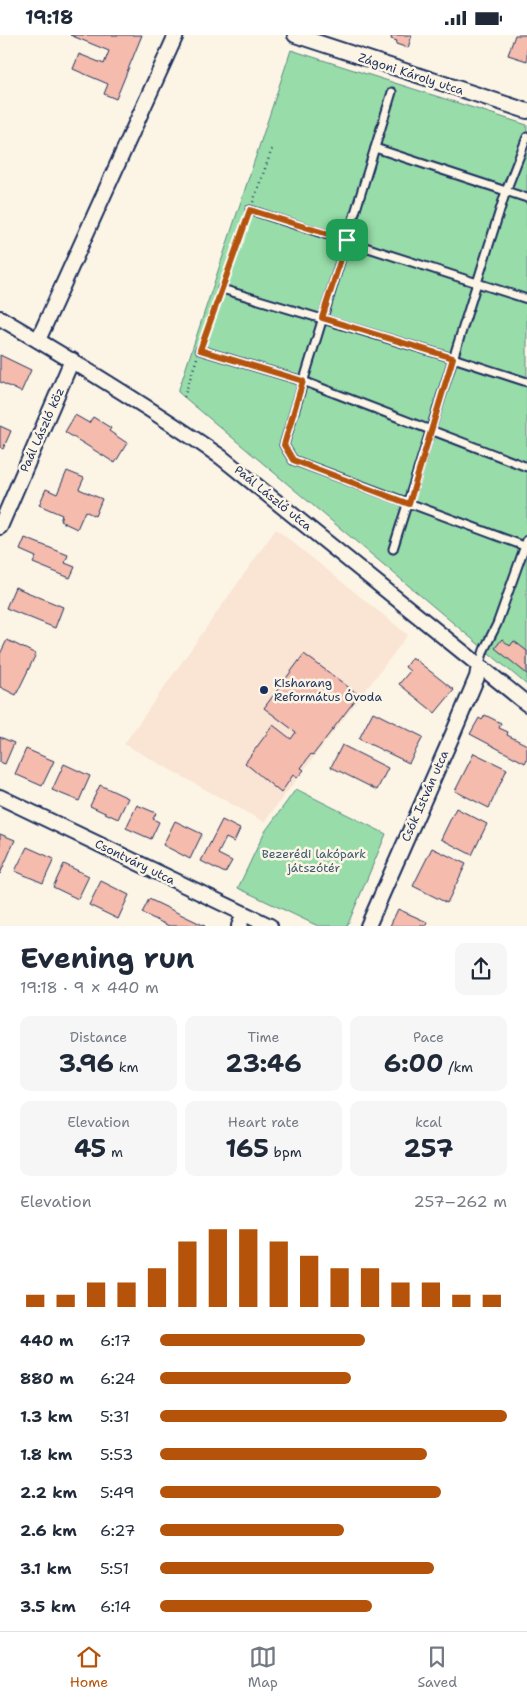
<!DOCTYPE html>
<meta charset="utf-8">
<style>
:root{--surface:#fff;--page:#f6f6f7;--text:#1f2937;--muted:#747a83;--line:#e0e1e3;--accent:#b45309}
body{margin:0;font-family:"Shantell Sans",sans-serif;background:var(--page);color:var(--text);height:100vh;display:flex;flex-direction:column;font-size:19px;white-space:nowrap}
*{box-sizing:border-box;margin:0}
p{font-size:16px;color:var(--muted)}
.icon{flex:none;width:28px;height:28px;fill:none;stroke:currentColor;stroke-width:2;stroke-linecap:round;stroke-linejoin:round}
.map{position:relative;height:891px;overflow:hidden}
.panel{display:flex;flex-direction:column;background:var(--surface);flex:1}
.panel>*{flex:none}
.pin{position:absolute;display:grid;place-items:center;width:42px;height:42px;color:#fff;margin:-21px;border-radius:10px;box-shadow:0 2px 8px #0006}
.round{display:grid;place-items:center;flex:none;width:52px;height:52px;border-radius:10px;background:var(--page)}
.headline{display:flex;align-items:center;justify-content:space-between;height:85px;padding:0 20px}
h1{font-size:28px;font-weight:700;line-height:38px}
.figures{display:grid;grid-template-columns:repeat(3,1fr);gap:8px;height:85px;padding:5px 20px}
.figures div{display:grid;align-content:center;border-radius:10px;background:var(--page);text-align:center}
.figures b{font-size:25px;font-weight:700}
.figures small{font-size:14px;font-weight:400}
.figures p{font-size:14px}
.chart{height:140px;padding:10px 20px}
.chart p{display:flex;justify-content:space-between}
.chart svg{width:100%;height:90px;margin-top:5px;stroke:var(--accent);stroke-width:6}
ul{padding:0 20px;list-style:none;font-size:16px}
li{display:grid;grid-template-columns:80px 60px 1fr;align-items:center;height:38px}
li i{height:12px;border-radius:6px;background:var(--accent)}
.status{display:flex;justify-content:space-between;align-items:center;height:35px;padding:0 25px;background:var(--surface);direction:ltr}
.status svg{height:14px;fill:currentColor}
.tab-bar{display:flex;justify-content:space-around;align-items:center;height:70px;border-top:1px solid var(--line);background:var(--surface);font-size:14px;color:var(--muted)}
.tab-bar a{display:grid;justify-items:center;gap:2px}
.tab-bar .selected{color:var(--accent)}
.map>svg:first-child{display:block}
.built{fill:#fae4d4}
.green{fill:#98dda9;stroke:#5a8684}
.building{fill:#f5bbad;stroke:#1b2f5e}
.lines{fill:none;stroke-linecap:round;stroke-linejoin:round}
.service-casing{stroke:#1b2f5e;stroke-width:11}
.minor-casing{stroke:#1b2f5e;stroke-width:18}
.path{stroke:#1b2f5e;stroke-width:2.5;stroke-dasharray:1 4;stroke-linecap:butt}
.service{stroke:#fcf5e5;stroke-width:7}
.minor{stroke:#fcf5e5;stroke-width:14}
.route-casing{stroke:#fff;stroke-width:10}
.route{stroke:#b45309;stroke-width:6}
.poi-dot{fill:#1b2f5e;stroke:#fcf5e5;stroke-width:2}
.labels{text-anchor:middle;stroke-width:5;stroke-linejoin:round;paint-order:stroke}
.street-label{font-size:12px;fill:#1b2f5e;stroke:#fcf5e5}
.poi-label{font-size:12px;fill:#1b2f5e;stroke:#fcf5e5;text-anchor:start}
.park-label{font-size:12px;fill:#3a5a71;stroke:#fcf5e5}
</style>
<div class="status"><b>19:18</b><svg viewBox="0 0 49 12"><path d="M0 12V9h3v3zM5 12V6h3v6zM10 12V3h3v9zM15 12V0h3v12zM26 1h20v11H26zM47 4h2v5h-2z"/></svg></div>
<div class="map">
<svg width="527" height="891" viewBox="0 0 527 891">
<rect width="100%" height="100%" fill="#fcf5e5"/>
<filter id="ink" filterUnits="userSpaceOnUse"><feTurbulence type="fractalNoise" baseFrequency=".02" numOctaves="2"/><feDisplacementMap in="SourceGraphic" scale="10" xChannelSelector="R" yChannelSelector="G"/><feConvolveMatrix kernelMatrix="1 2 1 2 8 2 1 2 1" color-interpolation-filters="sRGB"/></filter>
<g filter="url(#ink)">
<path class="built" d="M276,494l132,106 -144,187 -140,-78z"/>
<g class="green">
<path d="M291,15l236,75v560l-349,-293z"/>
<path d="M296,754l90,45 -39,92h-29l-80,-38 26,-55z"/>
</g>
<g class="building">
<path d="M70,0h72l-26,64 -12,-5 4,-10 -35,-15 6,-15 25,10 5,-13z"/>
<path d="M392,0h20l-4,13 -12,-4 1,-3 -6,-2z"/>
<path d="M515,0h12v26l-19,-6z"/>
<path d="M0,320l31,15 -10,22 -21,-10z"/>
<path d="M75,380l14,8 4,-6 18,11 -2,3 18,12 -12,20 -50,-31z"/>
<path d="M0,391l11,5 -8,18 -3,-2z"/>
<path d="M67,436l17,7 -5,11 23,10 -7,17 -10,-5 -8,18 -17,-8 2,-6 -23,-10 7,-16 11,5z"/>
<path d="M25,503l43,17 -3,8 10,4 -5,11 -37,-15 3,-6 -16,-7z"/>
<path d="M15,552l48,20 -8,21 -49,-20z"/>
<path d="M502,604l8,7 4,-5 13,10v23l-32,-26z"/>
<path d="M7,605l29,14 -20,41 -16,-8v-33z"/>
<path d="M304,619l55,41 -46,60 -2,-1 -10,14 3,2 -7,8 -4,-3 -12,18 -36,-30 28,-38 18,14 5,-7 -32,-24z"/>
<path d="M412,622l42,33 -19,23 -36,-29 11,-13 -5,-4z"/>
<path d="M373,677l50,25 -14,26 -50,-24z"/>
<path d="M485,680l16,8 -2,5 9,4 -1,3 20,10v14l-2,4 -55,-29 9,-16 3,2z"/>
<path d="M0,702l14,6 -9,21 -5,-2z"/>
<path d="M342,710l46,23 -11,22 -46,-23z"/>
<path d="M26,714l28,12 -12,25 -27,-12z"/>
<path d="M474,718l33,16 -18,39 -34,-17z"/>
<path d="M64,729l26,12 -11,25 -27,-11z"/>
<path d="M100,750l28,13 -10,21 -28,-13z"/>
<path d="M137,770l19,8 -3,6 6,3 -8,17 -25,-11z"/>
<path d="M456,773l31,16 -15,31 -31,-16z"/>
<path d="M222,785l18,9 -6,13 -8,-4 -8,16 14,7 -7,12 -24,-12z"/>
<path d="M175,786l27,13 -12,25 -27,-14z"/>
<path d="M0,799l15,6 -15,34z"/>
<path d="M27,812l27,12 -11,24 -28,-12z"/>
<path d="M432,813l34,16 -19,39 -34,-17z"/>
<path d="M64,829l25,12 -11,23 -25,-12z"/>
<path d="M101,846l28,14 -11,24 -29,-14z"/>
<path d="M149,864l56,27h-36l-27,-13z"/>
<path d="M398,874l29,13 -1,4h-36z"/>
</g>
<g class="lines">
<defs>
<g id="service">
<path d="M392,57l-108,353 9,15 234,87"/>
<path d="M375,113l152,50"/>
<path d="M250,175l277,89"/>
<path d="M222,254l231,69 74,24"/>
<path d="M200,315l103,31 224,86"/>
<path d="M393,514l113,-358 21,-54"/>
<path d="M479,631l5,-16 13,-26 30,-84"/>
</g>
<g id="minor">
<path d="M295,0l232,76"/>
<path d="M0,283c75,44 149,89 221,139l306,247"/>
<path d="M38,305l138,-305"/>
<path d="M0,492l72,-167"/>
<path d="M0,762l270,129"/>
<path d="M239,891l5,-12"/>
<path d="M368,891l84,-190 25,-59 2,-11"/>
</g>
</defs>
<use href="#service" class="service-casing"/>
<use href="#minor" class="minor-casing"/>
<g class="path">
<path d="M253,167l19,-53"/>
<path d="M225,245l22,-61"/>
<path d="M203,306l15,-42"/>
<path d="M184,362l13,-39"/>
</g>
<use href="#service" class="service"/>
<use href="#minor" class="minor"/>
</g>
</g>
<g class="lines" filter="url(#ink)">
<defs>
<path id="route" d="M250,175l97,30 -25,78 131,40 -44,146 -116,-44 -9,-15 19,-64 -103,-31z"/>
</defs>
<use href="#route" class="route-casing"/>
<use href="#route" class="route"/>
</g>
<circle class="poi-dot" cx="264" cy="655" r="5"/>
<g class="labels">
<g class="street-label">
<text transform="translate(411 39) rotate(18)" y="4">Zágoni Károly utca</text>
<text transform="translate(42 395) rotate(-66)" y="4">Paál László köz</text>
<text transform="translate(273 463) rotate(39)" y="4">Paál László utca</text>
<text transform="translate(425 761) rotate(-66)" y="4">Csók István utca</text>
<text transform="translate(135 827) rotate(26)" y="4">Csontváry utca</text>
</g>
<g class="poi-label">
<text x="274" y="652">Kisharang<tspan x="274" dy="14">Református Óvoda</tspan></text>
</g>
<g class="park-label">
<text x="314" y="823">Bezerédi lakópark<tspan x="314" dy="14">játszótér</tspan></text>
</g>
</g>
</svg>
<div class="pin" style="left:347px;top:205px;background:#1e9e55"><svg class="icon" aria-label="arrive" viewBox="0 0 24 24"><path d="M6 21V4h12l-3 4 3 4H6"/></svg></div>
</div>
<section class="panel">
<div class="headline"><div><h1>Evening run</h1><p>19:18 · 9 × 440 m</p></div><a class="round"><svg class="icon" aria-label="share" viewBox="0 0 24 24"><path d="M12 15V3M7 8l5-5 5 5M5 13v7h14v-7"/></svg></a></div>
<div class="figures">
<div><p>Distance</p><b>3.96<small> km</small></b></div>
<div><p>Time</p><b>23:46</b></div>
<div><p>Pace</p><b>6:00<small> /km</small></b></div>
</div>
<div class="figures">
<div><p>Elevation</p><b>45<small> m</small></b></div>
<div><p>Heart rate</p><b>165<small> bpm</small></b></div>
<div><p>kcal</p><b>257</b></div>
</div>
<div class="chart"><p><span>Elevation</span>257–262 m</p>
<svg viewBox="0 0 160 44" preserveAspectRatio="none"><path d="M5 44V38M15 44V38M25 44V32M35 44V32M45 44V25M55 44V12M65 44V6M75 44V6M85 44V12M95 44V19M105 44V25M115 44V25M125 44V32M135 44V32M145 44V38M155 44V38"/></svg>
</div>
<ul>
<li><b>440 m</b>6:17<i style="width:59%"></i></li>
<li><b>880 m</b>6:24<i style="width:55%"></i></li>
<li><b>1.3 km</b>5:31<i style="width:100%"></i></li>
<li><b>1.8 km</b>5:53<i style="width:77%"></i></li>
<li><b>2.2 km</b>5:49<i style="width:81%"></i></li>
<li><b>2.6 km</b>6:27<i style="width:53%"></i></li>
<li><b>3.1 km</b>5:51<i style="width:79%"></i></li>
<li><b>3.5 km</b>6:14<i style="width:61%"></i></li>
</ul>
</section>
<nav class="tab-bar">
<a class="selected"><svg class="icon" aria-label="home" viewBox="0 0 24 24"><path d="M3 11l9-7 9 7M6 9v11h12V9"/></svg>Home</a>
<a><svg class="icon" aria-label="map" viewBox="0 0 24 24"><path d="M3 6l6-2 6 2 6-2v14l-6 2-6-2-6 2zM9 4v14M15 6v14"/></svg>Map</a>
<a><svg class="icon" aria-label="saved" viewBox="0 0 24 24"><path d="M7 4h10v16l-5-4-5 4z"/></svg>Saved</a>
</nav>
